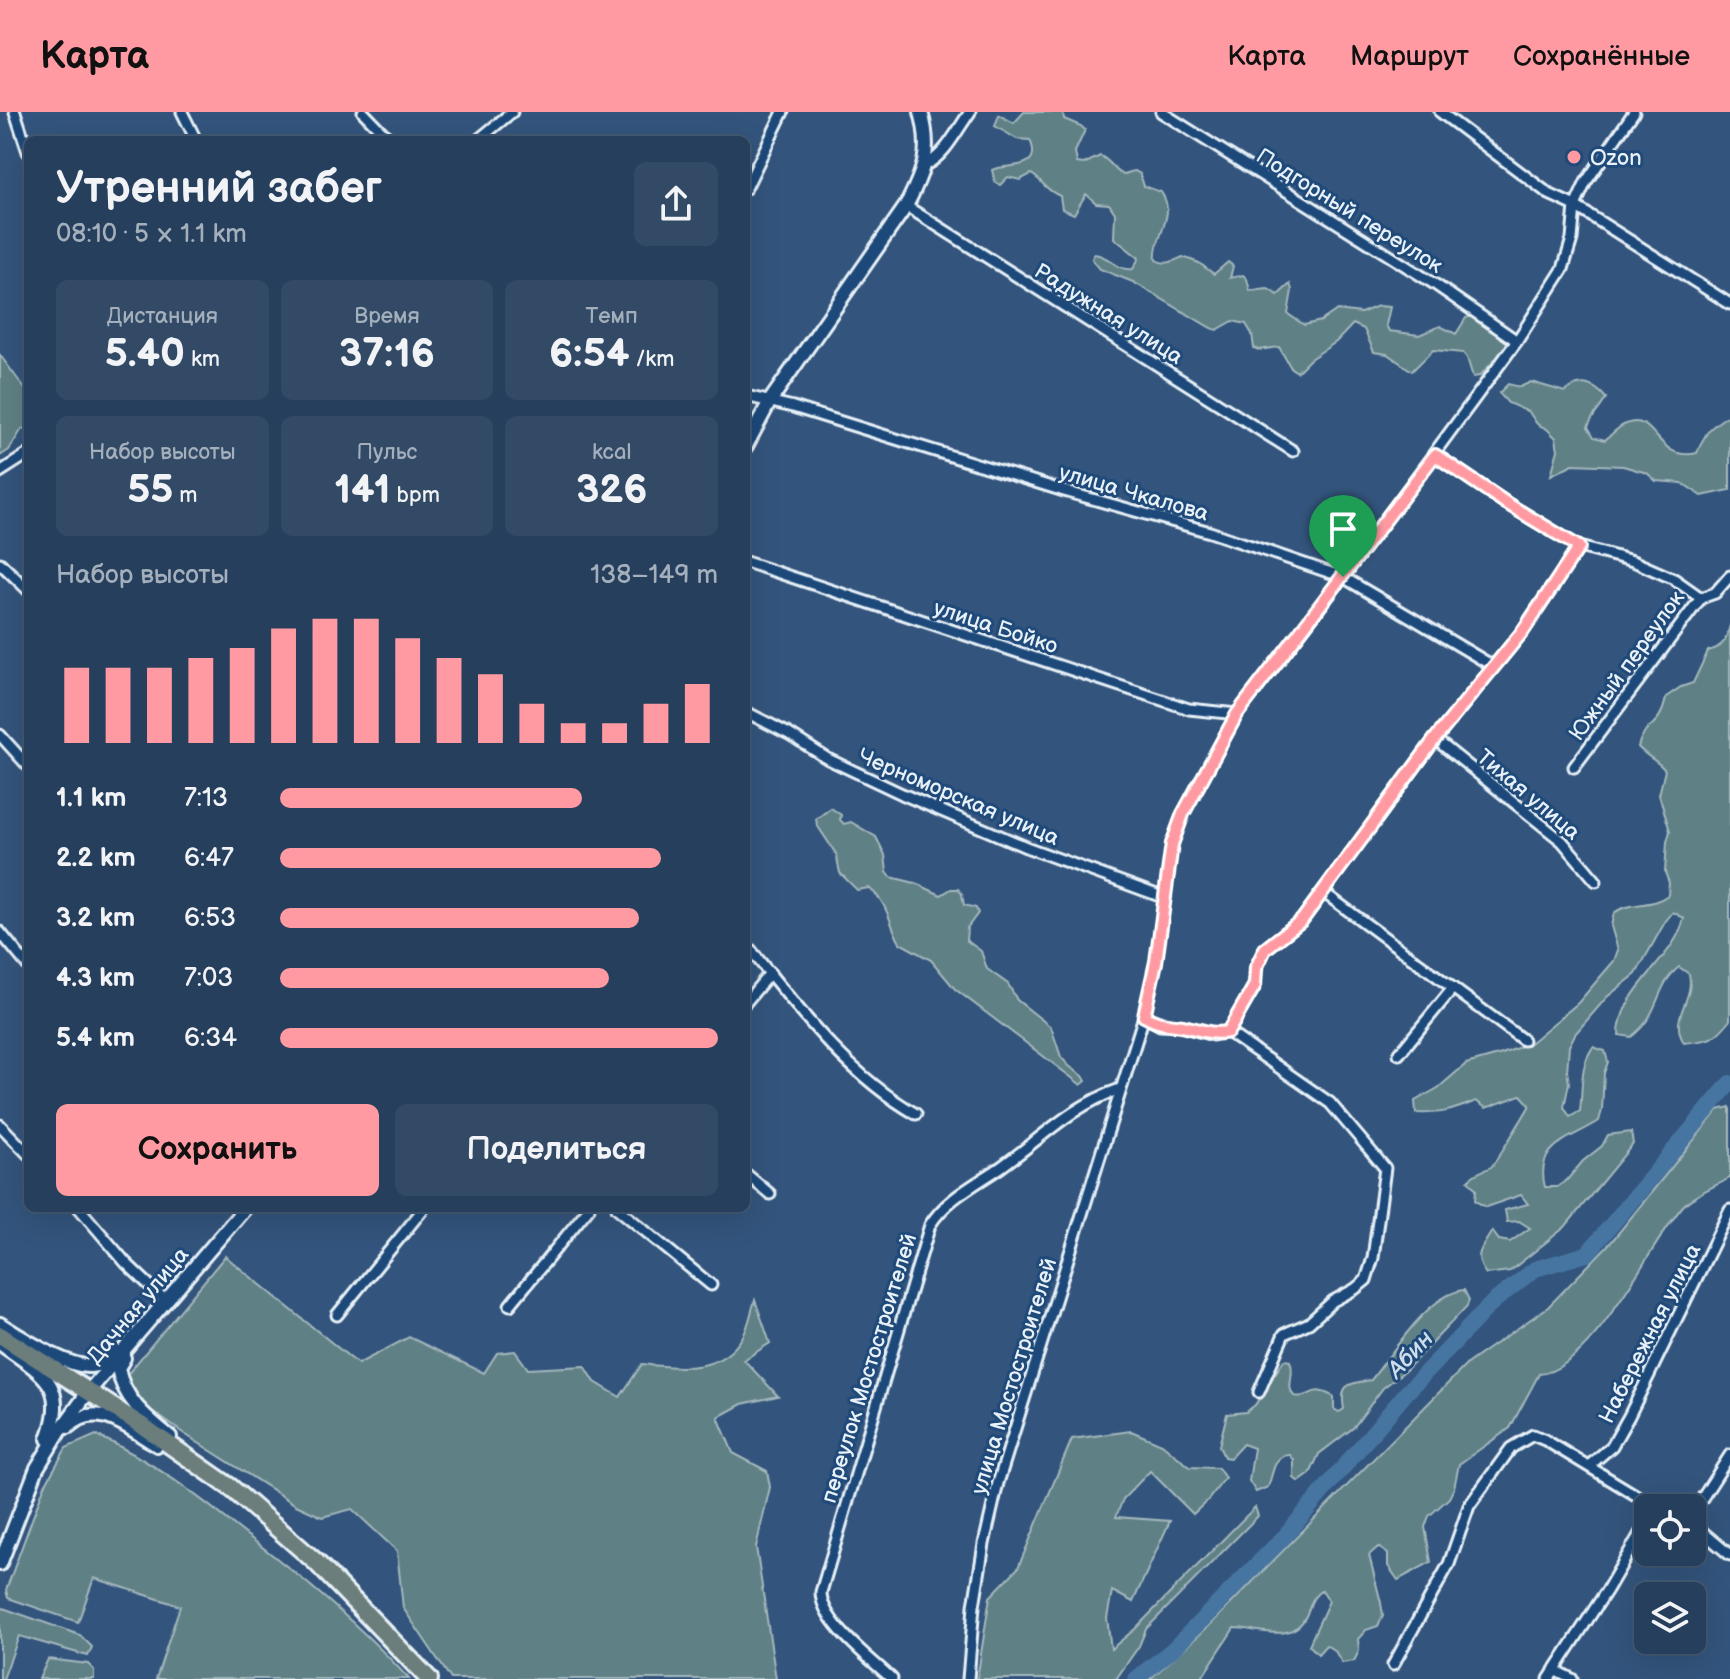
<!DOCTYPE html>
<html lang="ru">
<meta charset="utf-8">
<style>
:root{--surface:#263f5d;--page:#324a66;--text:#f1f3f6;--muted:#a4afbc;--line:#425872;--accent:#ff9aa2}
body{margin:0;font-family:"Balsamiq Sans",sans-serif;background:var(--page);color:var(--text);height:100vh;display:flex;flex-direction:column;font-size:30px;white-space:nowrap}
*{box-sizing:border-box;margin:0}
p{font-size:26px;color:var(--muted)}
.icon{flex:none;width:44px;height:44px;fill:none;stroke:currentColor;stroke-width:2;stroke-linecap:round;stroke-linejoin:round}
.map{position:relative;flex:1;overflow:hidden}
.drawer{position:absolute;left:24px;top:24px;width:726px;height:1076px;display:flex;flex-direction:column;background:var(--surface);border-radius:12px;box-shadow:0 8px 32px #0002,0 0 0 2px var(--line)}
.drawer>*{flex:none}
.controls{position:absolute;left:1634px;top:1382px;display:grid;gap:16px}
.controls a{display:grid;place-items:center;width:72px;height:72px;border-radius:12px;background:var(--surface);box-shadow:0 8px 32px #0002,0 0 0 2px var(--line);font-size:40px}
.pin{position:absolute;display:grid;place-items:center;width:68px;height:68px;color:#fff;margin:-82px -34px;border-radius:50% 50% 50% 0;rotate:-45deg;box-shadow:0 0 8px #0007}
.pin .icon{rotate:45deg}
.round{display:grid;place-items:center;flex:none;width:84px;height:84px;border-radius:12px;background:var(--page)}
.summary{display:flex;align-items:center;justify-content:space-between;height:136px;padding:0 32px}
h1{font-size:44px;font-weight:700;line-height:60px}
.metrics{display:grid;grid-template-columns:repeat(3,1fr);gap:12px;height:136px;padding:8px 32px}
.metrics div{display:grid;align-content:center;border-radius:12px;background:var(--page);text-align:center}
.metrics b{font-size:40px;font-weight:700}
.metrics small{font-size:22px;font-weight:400}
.metrics p{font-size:22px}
.chart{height:224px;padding:16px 32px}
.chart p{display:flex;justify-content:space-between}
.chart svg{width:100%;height:144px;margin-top:8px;stroke:var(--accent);stroke-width:6}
.cta{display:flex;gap:16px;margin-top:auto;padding:16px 32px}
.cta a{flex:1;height:92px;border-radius:12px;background:var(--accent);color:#111;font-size:32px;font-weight:700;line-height:92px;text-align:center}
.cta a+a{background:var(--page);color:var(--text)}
ul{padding:0 32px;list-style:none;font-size:26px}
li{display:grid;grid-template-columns:128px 96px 1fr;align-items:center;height:60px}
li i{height:20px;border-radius:10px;background:var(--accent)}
header{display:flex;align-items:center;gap:48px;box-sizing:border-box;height:112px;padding:0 40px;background:var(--accent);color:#111}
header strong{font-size:38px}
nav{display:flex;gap:44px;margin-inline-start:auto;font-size:28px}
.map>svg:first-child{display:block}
.green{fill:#5f8084;stroke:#a4b8be;stroke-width:2}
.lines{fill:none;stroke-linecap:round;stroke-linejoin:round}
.river{stroke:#4674a2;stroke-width:16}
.street-casing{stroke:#e8f1f8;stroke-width:15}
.secondary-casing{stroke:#e8f1f8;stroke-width:18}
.highway-casing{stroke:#e8f1f8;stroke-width:22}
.street{stroke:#1f4a7a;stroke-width:9}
.secondary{stroke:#1f4a7a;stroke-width:12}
.highway{stroke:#6c7e7c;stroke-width:16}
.route-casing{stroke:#fff;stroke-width:16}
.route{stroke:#ff9aa2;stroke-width:10}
.poi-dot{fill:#ff9aa2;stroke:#1f4a7a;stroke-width:3}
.labels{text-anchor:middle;stroke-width:6;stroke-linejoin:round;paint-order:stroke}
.poi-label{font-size:22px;fill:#e8f1f8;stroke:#1f4a7a;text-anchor:start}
.street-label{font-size:22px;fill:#e8f1f8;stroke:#1f4a7a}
.water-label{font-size:24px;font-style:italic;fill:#d0deeb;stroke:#1f4a7a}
</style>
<header>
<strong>Карта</strong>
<nav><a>Карта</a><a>Маршрут</a><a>Сохранённые</a></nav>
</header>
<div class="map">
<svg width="1730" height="1567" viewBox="0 0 1730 1567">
<rect width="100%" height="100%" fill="#33547c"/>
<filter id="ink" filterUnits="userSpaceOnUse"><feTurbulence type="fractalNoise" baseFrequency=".0125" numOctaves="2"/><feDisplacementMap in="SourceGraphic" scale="16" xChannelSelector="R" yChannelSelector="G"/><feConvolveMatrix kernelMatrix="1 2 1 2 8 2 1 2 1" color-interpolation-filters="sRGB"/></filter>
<g filter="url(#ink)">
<g class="green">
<path d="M1024,0h39l1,7 17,7 4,4 -10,22 2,11 7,1 16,-8c10,3 16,18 23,18 4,0 8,-3 12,-3l5,3 4,12 17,6c17,24 -8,45 -5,68 10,6 17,1 27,-3l16,6 15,11 14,-12 5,4 -3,12 13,-3 4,4 3,12 18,-2 10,6 12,-11 2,6 -4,24 16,11 17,-4 16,-11 24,3 17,-7 12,1 -4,18 3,6 30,4 21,-9 16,8 10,-16 5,-2 34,22 3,5 -3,6 -25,27 -7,1 -6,-19 -4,-5 -30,-3 -21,21 -25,-17 -13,-2 -10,-23 -11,-5 -17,18 -26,17 -13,13 -6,-4 -12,-21 -20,3 -5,-2 -2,-14 -6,-10 -13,-3 -16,9 -6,-2 -78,-46 -33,-13 -8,-10 2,-5c16,1 21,17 39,15l6,-11 -25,-20 1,-25 -6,-9 -13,-1 -10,-9 -12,20 -12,-5 -2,-13c-17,-7 -18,-17 -29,-22l-11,6 -12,-3 -8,8 -5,-3 -3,-12c15,-7 52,2 38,-30l-13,-1 -22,-13 4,-11 15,8z"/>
<path d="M0,243l28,38v35l-6,1 -13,21 -9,6z"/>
<path d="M1531,270l34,10c15,-13 28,-9 41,6 -5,11 -14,17 -18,29l6,10 11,3c6,-5 14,-14 21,-16 31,-13 29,39 71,29 10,-24 12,-25 33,-39v76l-28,6 -20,-13 -26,-2 -9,-8 -24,-7 -50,-2 -22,11 7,-25 -2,-12 -9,-9 -10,-5 -8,-12 -21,-9 -9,-10 9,-9 12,3z"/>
<path d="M1730,513v395c-16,21 -21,20 -46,23 -16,-27 11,-42 5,-69l-10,-7c-25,20 -18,48 -48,70l-12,-2c0,-46 56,-75 65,-117l-11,-6 -8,10 -29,52 -29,23 -32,37 -6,12 -2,25 2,12 -5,24 6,10 10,-6c3,-23 -1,-44 13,-64l12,4 3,11 -4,11 -2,37 -3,11c-27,18 -65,23 -54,66h12l10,-7 16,-19 19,-15 6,-11 23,-3 2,12 -68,83 -55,44 -24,3c-14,-19 -4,-26 6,-43l7,9 11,2 20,-14 -11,-7 -12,1 -2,-12 23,-6 -7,-9 -35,12 -11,-6 1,-12 -8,-9c8,-8 14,-8 23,-13 3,-2 36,-56 39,-62l-9,-10 -35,13 -10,-7c-24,10 -35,13 -60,12l-1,-12 23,-13 28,-24 36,-10 28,-11 48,-40 36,-42 4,-11 -7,-24 3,-13c16,-12 37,-5 54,-18l1,-12 -4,-11 2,-30 3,-11 -11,-36 6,-25c-8,-10 -18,-13 -27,-23 6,-25 23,-18 28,-50l15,-10 12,-4 15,-32c16,-4 18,-11 22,-26z"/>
<path d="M831,696l10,7 -1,5 4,4 7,-2 25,15 9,18 2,17 4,5 24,6 26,12 10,-6h7l4,5 2,11 12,3 2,5 -11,15 -1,12 15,11 6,18 21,15 9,16 34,27 10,30 8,9 14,10 3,5 -5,4 -5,-4 -121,-92 -24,-29 -31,-17c-12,-21 -10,-38 -31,-55l-12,2 -17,-17 -4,-19 -19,-29 -1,-6z"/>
<path d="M1730,995v71c-14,8 -36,16 -47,28 -35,40 -90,164 -144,168l-29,54 -51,36 -5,24 -5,10 -20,18 -4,11 6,35 -33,18 -10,-14v-12l-10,-7 -9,8 12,48 2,12 -5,11 -12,4 -8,9 1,12 -5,10 -12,2 -7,-12 -9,-6 -8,9 -9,-9 20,-44 -7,-11c-11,7 -11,15 -16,26 -14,29 -48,12 -72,12l-33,51h-51l59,-53 259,-263 80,-56 64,-66 106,-131z"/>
<path d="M225,1144l133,108 51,-27 75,36 13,-20 18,-2 13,18 57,-3 10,16 25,15 22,-33c38,4 79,10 101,-28 6,-10 8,-25 12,-36l15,43 -26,17 34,36 -36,8 -24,13 15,36 34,18 3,16 -14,60 20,132h-325l-48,-71 -6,-57 -45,-42 -30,8 -26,-12 -113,-72 -52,-37 -5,-20z"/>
<path d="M1464,1178l5,10 -2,6 -60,63 -24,19 -30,40 -34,26 -9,20 -11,8 -5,-4v-18l-4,-5c-17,-1 -17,20 -22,32l-12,5 -7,-11 5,-33 -11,-4 -13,14 -6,-1 -5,-11 8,-32 19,-2 9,-7 29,-45 6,1c6,13 -5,25 4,35 19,4 15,-13 40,1v12l5,3 5,-3c-5,-27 6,-25 27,-29 22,-27 57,-86 93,-90z"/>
<path d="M1131,1319l31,13 28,23 28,1 7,10 -17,22 -15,14 -43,-43 -27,28 -7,18 54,4 -37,81 -21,-11 -5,27 4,31 24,-20 120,-122 3,9 -112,113 -7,17 -23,33h-139l13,-82 28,-29 54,-129z"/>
<path d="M96,1323c54,24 102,61 148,98 59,45 115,91 165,146h-253l24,-73 -86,-28 -16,44 -70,-24 -2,-8 38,-103 22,-39z"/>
<path d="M0,1495l80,28 12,12 -4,9 -69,-20 -16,43h-3z"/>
<path d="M48,1547l40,5 6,6v9h-55z"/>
</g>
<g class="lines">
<path class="river" d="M1136,1567l37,-30 113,-114 121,-143 86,-90 42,-33 52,-15 143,-171"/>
<defs>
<g id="street">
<path d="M15,0l13,40"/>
<path d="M182,0l14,28"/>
<path d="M363,0l27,28"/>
<path d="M1161,0l275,173 81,56"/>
<path d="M1440,0l109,82 26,12 155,98"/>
<path d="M478,28l34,-28"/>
<path d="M925,53c20,-9 32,-35 45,-53"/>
<path d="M746,76l37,-76"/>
<path d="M906,94l387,245"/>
<path d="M746,284l47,11 271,84 146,41 133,45 150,89"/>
<path d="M1435,343l71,48 73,44 54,14 41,18 27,19"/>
<path d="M0,360l28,-18"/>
<path d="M746,450l443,147 48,5"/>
<path d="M0,451l28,27"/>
<path d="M1701,486l14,-5 15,-17"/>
<path d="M746,600l43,22 39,25 74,35 124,53 139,51"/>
<path d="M0,623l28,31"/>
<path d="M1435,627l127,102 34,40"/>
<path d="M1574,655l127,-169"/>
<path d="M1323,780l200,148"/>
<path d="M0,820l28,34"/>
<path d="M746,832c50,62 100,130 170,170"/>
<path d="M746,890l24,-29"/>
<path d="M1144,904l16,9 21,1 32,9 15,-3 102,71 55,65 -12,90 -7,22 -11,9 -22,12 -24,22 -25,11 -25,58"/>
<path d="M1228,920l27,-47 1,-17 9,-19 37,-29 133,-181 88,-108 56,-84"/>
<path d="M1399,942l54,-66"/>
<path d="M0,1013l28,29"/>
<path d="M746,1062l24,20"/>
<path d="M79,1096l47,55 41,39"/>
<path d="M617,1096l94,77"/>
<path d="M510,1193l79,-97"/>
<path d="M337,1203l87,-107"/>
<path d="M1590,1353l22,-19 17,-30 101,-206"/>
<path d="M1692,1402l38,-59"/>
<path d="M1692,1411l38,32"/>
<path d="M1393,1553l56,-101 20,-58 42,-58 22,-13 12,5 112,68"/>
<path d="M1554,1558l18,9"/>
<path d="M892,1567c-22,-21 -71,-57 -71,-87l109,-367c17,-27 45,-40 71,-58 41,-29 70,-61 119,-78"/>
<path d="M968,1567l6,-73 10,-62 14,-61 146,-467 12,-54 16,-118 11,-30 54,-100 106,-137 174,-236 46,-72 9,-30 3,-33 11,-24 48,-70"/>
<path d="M1549,1567l58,-89 41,-70"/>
</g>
<g id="secondary">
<path d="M746,334l24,-45 136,-195c18,-35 26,-55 15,-94"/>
<path d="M0,1212c20,13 65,42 89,42 11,0 21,-8 29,-14"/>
<path d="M1,1232c41,30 68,39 47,95"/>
<path d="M124,1246l-6,10c5,31 29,50 52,69"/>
<path d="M68,1315c30,-28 60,1 89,18"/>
<path d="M0,1452l37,-96 22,-36 30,-41 156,-183"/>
</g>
<path id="highway" d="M0,1223l144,92 86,60 86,75 113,117"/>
</defs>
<use href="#street" class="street-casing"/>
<use href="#secondary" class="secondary-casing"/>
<use href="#highway" class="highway-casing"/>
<use href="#street" class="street"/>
<use href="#secondary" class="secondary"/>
<use href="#highway" class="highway"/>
</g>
</g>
<g class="lines" filter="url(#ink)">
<defs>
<path id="route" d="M1435,343l71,48 73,44 -56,84 -88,108 -133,181 -37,29 -9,19 -1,17 -27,47c-17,3 -29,-3 -46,-6 -17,-3 -22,-1 -38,-10l12,-54 16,-118 11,-30 54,-100z"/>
</defs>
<use href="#route" class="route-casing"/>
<use href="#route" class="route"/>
</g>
<circle class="poi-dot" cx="1574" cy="45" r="8"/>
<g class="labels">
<g class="poi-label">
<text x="1590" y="53">Ozon</text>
</g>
<g class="street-label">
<text transform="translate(1350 98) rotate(32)" y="8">Подгорный переулок</text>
<text transform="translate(1109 201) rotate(32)" y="8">Радужная улица</text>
<text transform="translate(1134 380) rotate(16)" y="8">улица Чкалова</text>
<text transform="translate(996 514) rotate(18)" y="8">улица Бойко</text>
<text transform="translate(1626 553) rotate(-54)" y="8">Южный переулок</text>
<text transform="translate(1529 682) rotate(40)" y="8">Тихая улица</text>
<text transform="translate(959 684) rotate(23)" y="8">Черноморская улица</text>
<text transform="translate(137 1193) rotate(-50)" y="8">Дачная улица</text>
<text transform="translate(1649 1221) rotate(-63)" y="8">Набережная улица</text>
<text transform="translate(868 1256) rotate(-73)" y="8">переулок Мостостроителей</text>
<text transform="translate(1013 1264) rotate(-73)" y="8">улица Мостостроителей</text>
</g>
<g class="water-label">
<text transform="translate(1410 1242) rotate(-47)" y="8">Абин</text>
</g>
</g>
</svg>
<div class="controls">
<a><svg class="icon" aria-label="locate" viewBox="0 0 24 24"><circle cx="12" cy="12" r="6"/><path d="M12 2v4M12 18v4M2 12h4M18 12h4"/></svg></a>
<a><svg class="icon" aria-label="layers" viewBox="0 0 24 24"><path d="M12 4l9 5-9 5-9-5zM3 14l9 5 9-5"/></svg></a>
</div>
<div class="pin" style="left:1343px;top:465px;background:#1e9e55"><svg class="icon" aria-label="arrive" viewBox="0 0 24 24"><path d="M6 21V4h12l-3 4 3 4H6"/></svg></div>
<section class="drawer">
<div class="summary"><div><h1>Утренний забег</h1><p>08:10 · 5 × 1.1 km</p></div><a class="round"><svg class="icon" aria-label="share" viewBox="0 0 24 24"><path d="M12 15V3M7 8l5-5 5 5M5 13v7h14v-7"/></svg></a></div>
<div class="metrics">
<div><p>Дистанция</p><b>5.40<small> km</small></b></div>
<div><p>Время</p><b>37:16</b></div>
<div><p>Темп</p><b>6:54<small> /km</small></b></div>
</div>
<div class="metrics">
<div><p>Набор высоты</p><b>55<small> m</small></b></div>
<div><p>Пульс</p><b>141<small> bpm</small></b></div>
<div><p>kcal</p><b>326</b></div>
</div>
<div class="chart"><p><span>Набор высоты</span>138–149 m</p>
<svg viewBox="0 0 160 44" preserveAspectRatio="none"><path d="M5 44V21M15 44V21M25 44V21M35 44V18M45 44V15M55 44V9M65 44V6M75 44V6M85 44V12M95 44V18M105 44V23M115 44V32M125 44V38M135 44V38M145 44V32M155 44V26"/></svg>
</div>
<ul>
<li><b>1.1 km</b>7:13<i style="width:69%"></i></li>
<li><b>2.2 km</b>6:47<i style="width:87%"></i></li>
<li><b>3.2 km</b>6:53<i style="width:82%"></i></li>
<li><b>4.3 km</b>7:03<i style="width:75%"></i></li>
<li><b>5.4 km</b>6:34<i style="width:100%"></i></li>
</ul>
<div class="cta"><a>Сохранить</a><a>Поделиться</a></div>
</section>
</div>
